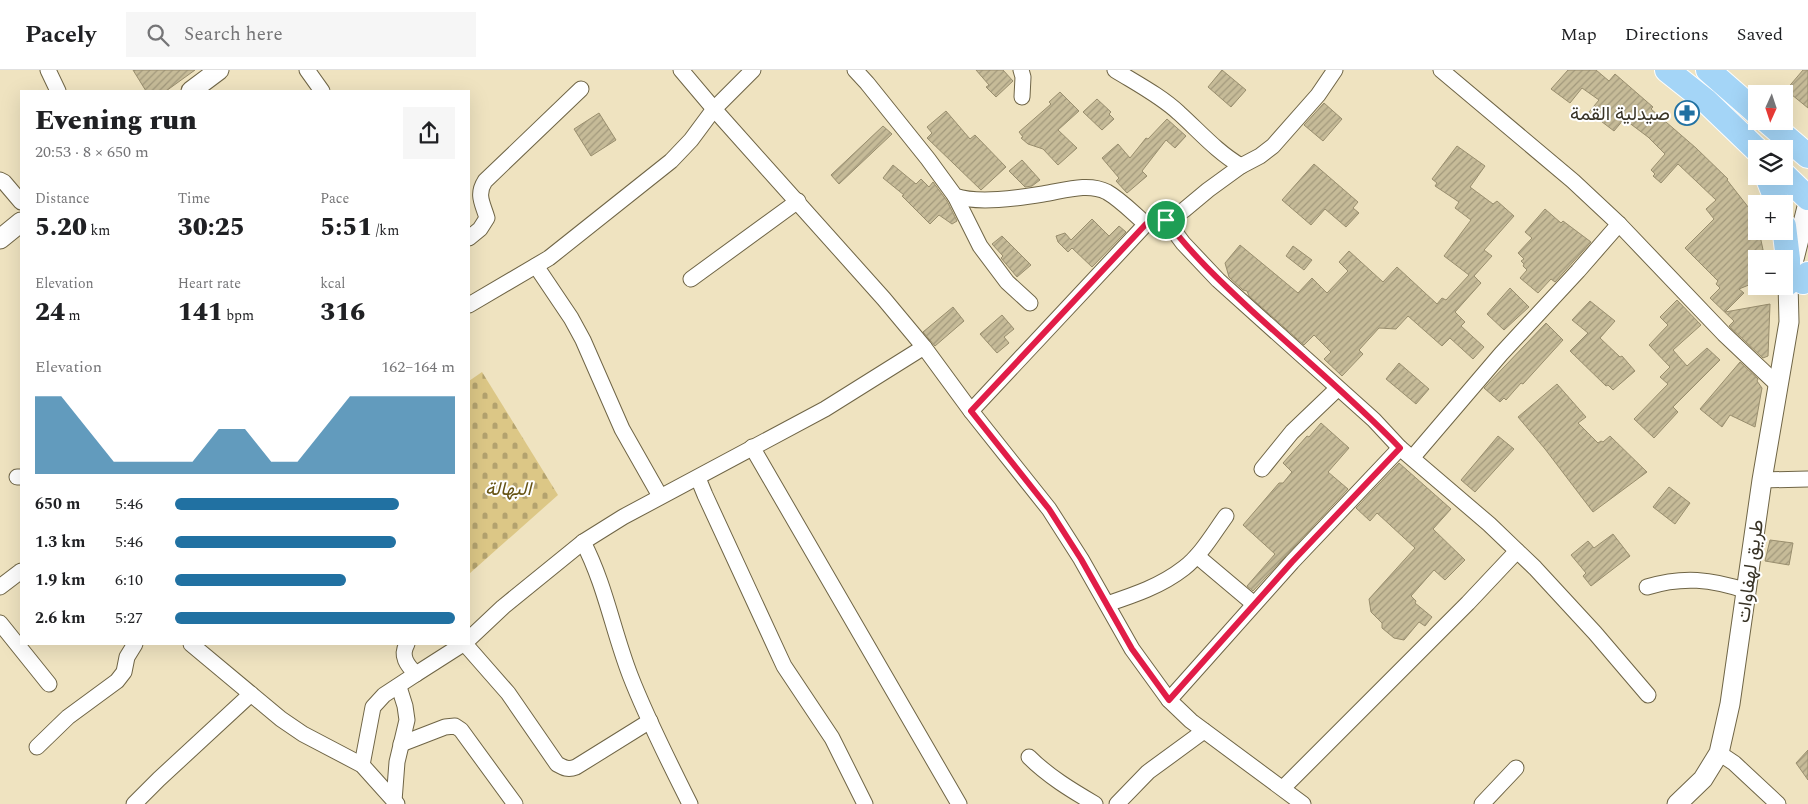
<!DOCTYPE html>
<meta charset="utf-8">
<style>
:root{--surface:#fff;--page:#f6f6f6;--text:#202124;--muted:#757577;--line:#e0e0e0;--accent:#2171a2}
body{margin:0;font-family:Spectral,Vazirmatn,serif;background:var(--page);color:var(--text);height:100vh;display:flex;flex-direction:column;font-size:19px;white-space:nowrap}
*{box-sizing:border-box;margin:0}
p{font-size:16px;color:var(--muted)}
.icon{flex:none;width:28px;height:28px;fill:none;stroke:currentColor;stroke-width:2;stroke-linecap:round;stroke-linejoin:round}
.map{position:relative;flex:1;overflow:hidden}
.panel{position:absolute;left:20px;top:20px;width:450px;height:555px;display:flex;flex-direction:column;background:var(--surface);border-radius:0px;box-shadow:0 5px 20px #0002}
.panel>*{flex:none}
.needle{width:32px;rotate:183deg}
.tools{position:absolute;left:1748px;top:15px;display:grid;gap:10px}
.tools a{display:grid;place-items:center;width:45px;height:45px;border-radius:0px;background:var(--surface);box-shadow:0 5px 20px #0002;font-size:25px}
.pin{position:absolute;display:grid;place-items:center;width:42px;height:42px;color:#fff;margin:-21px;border:2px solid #fff;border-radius:50%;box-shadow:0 1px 5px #0007}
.round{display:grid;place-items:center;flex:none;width:52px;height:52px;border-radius:0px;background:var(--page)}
.headline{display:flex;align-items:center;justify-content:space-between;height:85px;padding:0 15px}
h1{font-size:28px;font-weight:800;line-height:38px}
.stats{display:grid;grid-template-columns:repeat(3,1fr);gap:8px;height:85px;padding:5px 15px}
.stats div{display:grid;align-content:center}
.stats b{font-size:25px;font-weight:800}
.stats small{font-size:14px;font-weight:400}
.stats p{font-size:14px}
.chart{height:140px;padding:10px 15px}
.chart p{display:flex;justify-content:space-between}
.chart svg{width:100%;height:90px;margin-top:5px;fill:var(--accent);opacity:.7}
ul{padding:0 15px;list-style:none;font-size:16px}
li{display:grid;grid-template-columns:80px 60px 1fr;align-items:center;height:38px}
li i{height:12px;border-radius:6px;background:var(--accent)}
header{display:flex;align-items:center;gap:30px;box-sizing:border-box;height:70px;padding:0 25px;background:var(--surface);border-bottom:1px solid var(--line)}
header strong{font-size:24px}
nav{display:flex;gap:28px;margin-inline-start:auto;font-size:18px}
.search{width:350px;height:45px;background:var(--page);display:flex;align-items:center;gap:12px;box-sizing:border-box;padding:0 18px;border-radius:0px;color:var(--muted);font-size:19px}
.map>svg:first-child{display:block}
.cemetery{fill:url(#cemetery-stones)}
.building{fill:url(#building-hatch);stroke:#998e6e}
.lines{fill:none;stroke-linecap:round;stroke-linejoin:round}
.minor-casing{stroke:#6f6546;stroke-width:17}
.tertiary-casing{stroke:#6f6546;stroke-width:21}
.primary-casing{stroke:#fff;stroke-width:26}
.minor{stroke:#fff;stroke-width:15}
.tertiary{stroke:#fff;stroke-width:19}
.primary{stroke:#a4d5f7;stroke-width:24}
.route-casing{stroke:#fff;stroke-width:10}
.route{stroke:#e11d48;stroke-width:6}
.labels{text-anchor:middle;stroke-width:4;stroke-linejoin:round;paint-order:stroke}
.poi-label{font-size:19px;fill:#393427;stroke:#fff;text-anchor:end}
.park-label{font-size:19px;font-style:italic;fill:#675414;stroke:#fff}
.street-label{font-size:19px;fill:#393427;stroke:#fff}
</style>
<header>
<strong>Pacely</strong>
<div class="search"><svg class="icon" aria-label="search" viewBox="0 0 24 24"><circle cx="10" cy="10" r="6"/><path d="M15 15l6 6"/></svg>Search here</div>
<nav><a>Map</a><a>Directions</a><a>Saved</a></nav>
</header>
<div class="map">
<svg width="1808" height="734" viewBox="0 0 1808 734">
<defs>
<pattern id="cemetery-stones" width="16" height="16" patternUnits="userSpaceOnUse" patternTransform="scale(1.25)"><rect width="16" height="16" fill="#dcc786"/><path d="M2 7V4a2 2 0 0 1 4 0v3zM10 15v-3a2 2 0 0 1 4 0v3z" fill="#b3a26e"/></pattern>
<pattern id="building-hatch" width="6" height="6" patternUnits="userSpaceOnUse" patternTransform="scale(1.25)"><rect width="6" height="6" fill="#c6bb98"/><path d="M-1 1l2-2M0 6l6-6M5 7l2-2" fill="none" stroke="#a2997c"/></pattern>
</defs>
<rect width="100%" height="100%" fill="#efe3c0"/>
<path class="cemetery" d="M482,302l76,123 -89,79v-193z"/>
<g class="building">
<path d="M133,0h62l-29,21h-20z"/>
<path d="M976,0h27l10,11 -17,16 -10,-10 3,-2z"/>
<path d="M1222,0l24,20 -15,17 -23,-20z"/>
<path d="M1568,0h28l13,11 6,-7 38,33 -2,2 45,39 32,31 -1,1 29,37v14h3l6,28h-9v23l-17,7 5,4 -19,19 45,-8 -2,52 -5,2 -34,-32 5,-5 -24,-23 10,-10 -4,-4 2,-3 -33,-33 29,-29 -8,-10 10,-9 -38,-36 -17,19 -8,-7 2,-2 -4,-4 14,-16 -17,-17 -24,-18 -10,12 -25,-19 10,-12 -17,-12 -12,15 -19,-14z"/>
<path d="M1803,0h5v38l-22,-18z"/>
<path d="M1060,22l19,19 -21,19 19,18 -19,17 -15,-16 -15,-5 -7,-6 2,-1 -4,-5 32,-28 -2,-2z"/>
<path d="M1097,29l14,13 -2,2 5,5 -12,11 -19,-18z"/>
<path d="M1324,33l18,16 -19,22 -19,-16z"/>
<path d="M946,41l24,28 5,-4 31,32 -25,23 -54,-52 5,-5 -5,-6z"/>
<path d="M599,43l17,27 -25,16 -17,-27z"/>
<path d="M1167,49l19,17 -11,12 -9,-8 -24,31 5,5 -20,17 -11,-12 3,-3 -17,-20 16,-14 12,14 16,-20 2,1z"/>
<path d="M883,56l9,8 -53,50 -8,-9z"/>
<path d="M1457,76l28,20 -15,21 23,17 4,-3 17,15 -30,34 8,6 -18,20 7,7 -26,29 10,10 -4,4 23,21 -11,12 -23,-21 -8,8 -34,-30 -12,13 -17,-1 -20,22 4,4 -21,22 -18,-17 7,-7 -17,-17 -10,10 -55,-49 -2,-5 -4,-1 -14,-13 -4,-14 15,-18 58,48 14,-15 15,15 21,-22 -9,-9 10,-11 34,31 14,-15 40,37 5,-6 4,2 23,-25 -25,-19 27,-36 -16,-12 4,-6 -24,-16 2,-3 -5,-4z"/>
<path d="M1022,90l18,20 -8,6 -7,1 -16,-16z"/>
<path d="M1314,94l44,38 -5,6 6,5 -13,14 -21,-18 -14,16 -29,-25z"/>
<path d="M893,95l23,19 5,-5 8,8 4,-5 14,19 10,20 -5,3 -13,-9 -9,9 -28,-28 2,-1 -21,-17z"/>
<path d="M1545,139l16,14 2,-2 28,21 -36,40 -4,-3 -13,14 -18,-15 7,-8 -4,-4 1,-2 -3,-3 3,-2 -6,-6 14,-15 -7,-6z"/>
<path d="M1092,149l17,17 10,-10 7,6 -34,35 -20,-19 -4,4 -10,-10 -2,-6 9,-3 6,7z"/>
<path d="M1002,166l29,29 -14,12 -16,-19 2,-2 -11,-12z"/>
<path d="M1293,176l19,14 -8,10 -18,-14z"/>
<path d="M1510,218l19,19 -25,23 -17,-16z"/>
<path d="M1677,230l24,25 -28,25 14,16 20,-18 13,12 -47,47 5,5 -24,26 -20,-19 34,-35 -8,-7 10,-10 -21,-22 19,-20 -8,-8z"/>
<path d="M1590,231l25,20 -15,17 20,19 2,-1 13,15 -22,19 -5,-5 -2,1 -36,-35 18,-18 -16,-13z"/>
<path d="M953,237l11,14 -29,25 -12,-14z"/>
<path d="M1002,245l12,14 -10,8 5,6 -12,10 -17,-19z"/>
<path d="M1546,253l17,17 -40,44 -2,-1 -15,17 -2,-2 -4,4 -16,-14z"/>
<path d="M1740,292l18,17 -1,2 5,7 -7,39 -25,-12 -8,12 -22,-18z"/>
<path d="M1399,293l30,26 -13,15 -30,-25z"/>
<path d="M1557,314l29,33 -8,6 20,20 3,-2 2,1 7,-6 37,36 -54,40 -48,-63 -27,-32z"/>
<path d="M1321,353l28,25 -21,24 20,17 -95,102 -6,-5 28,-32 -32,-29 36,-42h4l9,-11 -9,-9 24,-27 2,1z"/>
<path d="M1498,366l16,13 -39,43 -14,-12z"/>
<path d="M1399,393l52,46 -18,20 32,31 -20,20 -11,-10 -23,26 5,5 -1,2 17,14 -7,9 -6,-4 -15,18 -10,-2 -12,-10v-5l-11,-11 -2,-13 46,-51 -38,-35 -7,8 -14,-13z"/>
<path d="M1669,417l21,16 -15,21 -22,-17z"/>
<path d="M1613,464l17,22 -39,30 -8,-10 3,-3 -15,-18 17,-14 6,7z"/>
<path d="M1770,470l23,3 -4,22 -24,-4z"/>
<path d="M1808,680v30l-12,-17z"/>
</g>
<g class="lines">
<defs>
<g id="minor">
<path d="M48,0l10,21"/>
<path d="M307,0l15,21"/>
<path d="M681,0l33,39 170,190 40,48 47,64 78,98 32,50 51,90 37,51 22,21 112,83"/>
<path d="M855,0l12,13 61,76 27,37c23,8 63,2 88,-2 20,-3 45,-12 64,-2 14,8 27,22 39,32l-175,187"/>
<path d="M1021,0l2,7 -1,20"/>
<path d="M1115,0c21,13 46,26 64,43 20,18 38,39 62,53"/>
<path d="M1441,0l132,111 46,43 105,110 55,52"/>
<path d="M0,110l4,2 17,20"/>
<path d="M955,126l25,50 27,36 23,21"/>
<path d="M1166,150l17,23 35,37 156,140 26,28 89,76 46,44 60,65 53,62"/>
<path d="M1157,154l27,-14 24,-20 33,-24 19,-10 13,-10 45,-51 17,-25"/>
<path d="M469,168l11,-9 7,-11c-4,-14 -11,-23 -2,-37l96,-92"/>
<path d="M536,196l35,52 12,22 39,89 38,67"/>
<path d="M691,209l107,-78"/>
<path d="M469,235l80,-47 122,-97 20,-21 23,-31 39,-39"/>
<path d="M752,377l207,357"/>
<path d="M1413,387l88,-103 77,-83 41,-47"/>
<path d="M1262,399l30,-37 45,-43"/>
<path d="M17,407h4"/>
<path d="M698,408l7,17 79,171 48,72 33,66"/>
<path d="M1762,410l46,-1"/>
<path d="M583,472c22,42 30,89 47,133 17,44 39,87 60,129"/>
<path d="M1197,486l57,48"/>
<path d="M0,517l21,-16"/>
<path d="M1647,517c36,-11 64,-8 100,4"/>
<path d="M1107,534c27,-9 54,-18 77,-36 17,-13 29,-34 42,-52"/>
<path d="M0,553l49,61"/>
<path d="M469,569l34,-32 80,-65 40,-25 202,-108 99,-62"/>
<path d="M191,574l90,75 22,15 59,31 35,39"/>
<path d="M407,574c-7,12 0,21 9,30l47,-30"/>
<path d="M465,574l43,49 49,71c7,4 11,6 19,3l74,-46"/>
<path d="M1169,630l123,-138 108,-114"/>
<path d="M401,674l44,-17 10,-1 6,4 54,74"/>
<path d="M37,677l31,-30 49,-36 7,-9 3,-15 8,-13"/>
<path d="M1719,683l15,10 44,41"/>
<path d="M1029,687c19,19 42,33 66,47"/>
<path d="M362,695l11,-58 11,-12 32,-21"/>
<path d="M1283,718l185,-185 49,-52"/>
<path d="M394,731l3,-39 10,-42 -2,-14 -6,-19"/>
<path d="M134,734l25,-25 92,-85"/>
<path d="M1117,734l31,-32 56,-41"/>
<path d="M1482,734l34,-36"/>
</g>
<g id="tertiary">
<path d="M191,21l28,-21"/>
<path d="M0,169l21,-17"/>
<path d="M1677,734l26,-25 16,-26 11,-49 32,-224 27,-158 -1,-39 20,-80"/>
</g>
<g id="primary">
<path d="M1667,0l39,31 50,48"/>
<path d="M1708,0l48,42"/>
<path d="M1767,51l41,35"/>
<path d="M1784,105l24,23"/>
<path d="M1767,106l11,28"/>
<path d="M1784,156l4,33v24"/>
<path d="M1803,212l5,-8"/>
</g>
</defs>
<use href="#minor" class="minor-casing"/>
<use href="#tertiary" class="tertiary-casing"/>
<use href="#primary" class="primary-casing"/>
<use href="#minor" class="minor"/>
<use href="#tertiary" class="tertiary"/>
<use href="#primary" class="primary"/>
</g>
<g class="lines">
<defs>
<path id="route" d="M1166,150c25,34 55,62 86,91 49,45 101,88 148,137l-108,114 -123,138 -37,-51 -51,-90 -32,-50 -78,-98 175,-187h11z"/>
</defs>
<use href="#route" class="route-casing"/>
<use href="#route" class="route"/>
</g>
<defs>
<symbol id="pharmacy-ring" viewBox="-11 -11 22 22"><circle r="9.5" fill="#fff" stroke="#2171a2" stroke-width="1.5"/><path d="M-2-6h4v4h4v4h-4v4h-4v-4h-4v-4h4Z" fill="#2171a2"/></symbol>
</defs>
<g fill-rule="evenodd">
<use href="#pharmacy-ring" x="1673" y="29" width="28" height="28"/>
</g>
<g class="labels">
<g class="poi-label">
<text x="1670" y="50">صيدلية القمة</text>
</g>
<g class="park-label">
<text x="508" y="425">البهالة</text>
</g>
<g class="street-label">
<text transform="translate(1749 501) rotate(-82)" y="7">طريق لهفاوات</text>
</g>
</g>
</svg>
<div class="tools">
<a><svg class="needle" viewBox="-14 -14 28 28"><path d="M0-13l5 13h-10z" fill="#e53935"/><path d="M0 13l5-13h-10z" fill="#757577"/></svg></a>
<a><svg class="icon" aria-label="layers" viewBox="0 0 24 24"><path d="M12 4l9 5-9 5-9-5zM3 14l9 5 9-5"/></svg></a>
<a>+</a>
<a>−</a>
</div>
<div class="pin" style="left:1166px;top:150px;background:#1e9e55"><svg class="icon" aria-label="arrive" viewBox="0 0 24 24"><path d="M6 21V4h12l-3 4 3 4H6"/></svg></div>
<section class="panel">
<div class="headline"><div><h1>Evening run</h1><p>20:53 · 8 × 650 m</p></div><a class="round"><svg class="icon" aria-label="share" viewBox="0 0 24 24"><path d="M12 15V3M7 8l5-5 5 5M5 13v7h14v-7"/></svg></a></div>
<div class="stats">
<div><p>Distance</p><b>5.20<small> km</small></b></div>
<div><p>Time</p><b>30:25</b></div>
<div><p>Pace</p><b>5:51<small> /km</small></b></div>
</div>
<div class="stats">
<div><p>Elevation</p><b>24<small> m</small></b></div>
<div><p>Heart rate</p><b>141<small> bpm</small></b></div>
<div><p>kcal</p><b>316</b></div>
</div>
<div class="chart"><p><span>Elevation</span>162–164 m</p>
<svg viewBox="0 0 160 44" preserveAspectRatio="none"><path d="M0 44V6L10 6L20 22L30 38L40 38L50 38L60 38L70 22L80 22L90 38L100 38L110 22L120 6L130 6L140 6L150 6L160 6V44z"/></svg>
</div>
<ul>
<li><b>650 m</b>5:46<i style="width:80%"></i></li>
<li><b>1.3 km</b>5:46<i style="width:79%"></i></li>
<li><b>1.9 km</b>6:10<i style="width:61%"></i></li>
<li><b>2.6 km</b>5:27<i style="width:100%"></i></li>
</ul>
</section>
</div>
